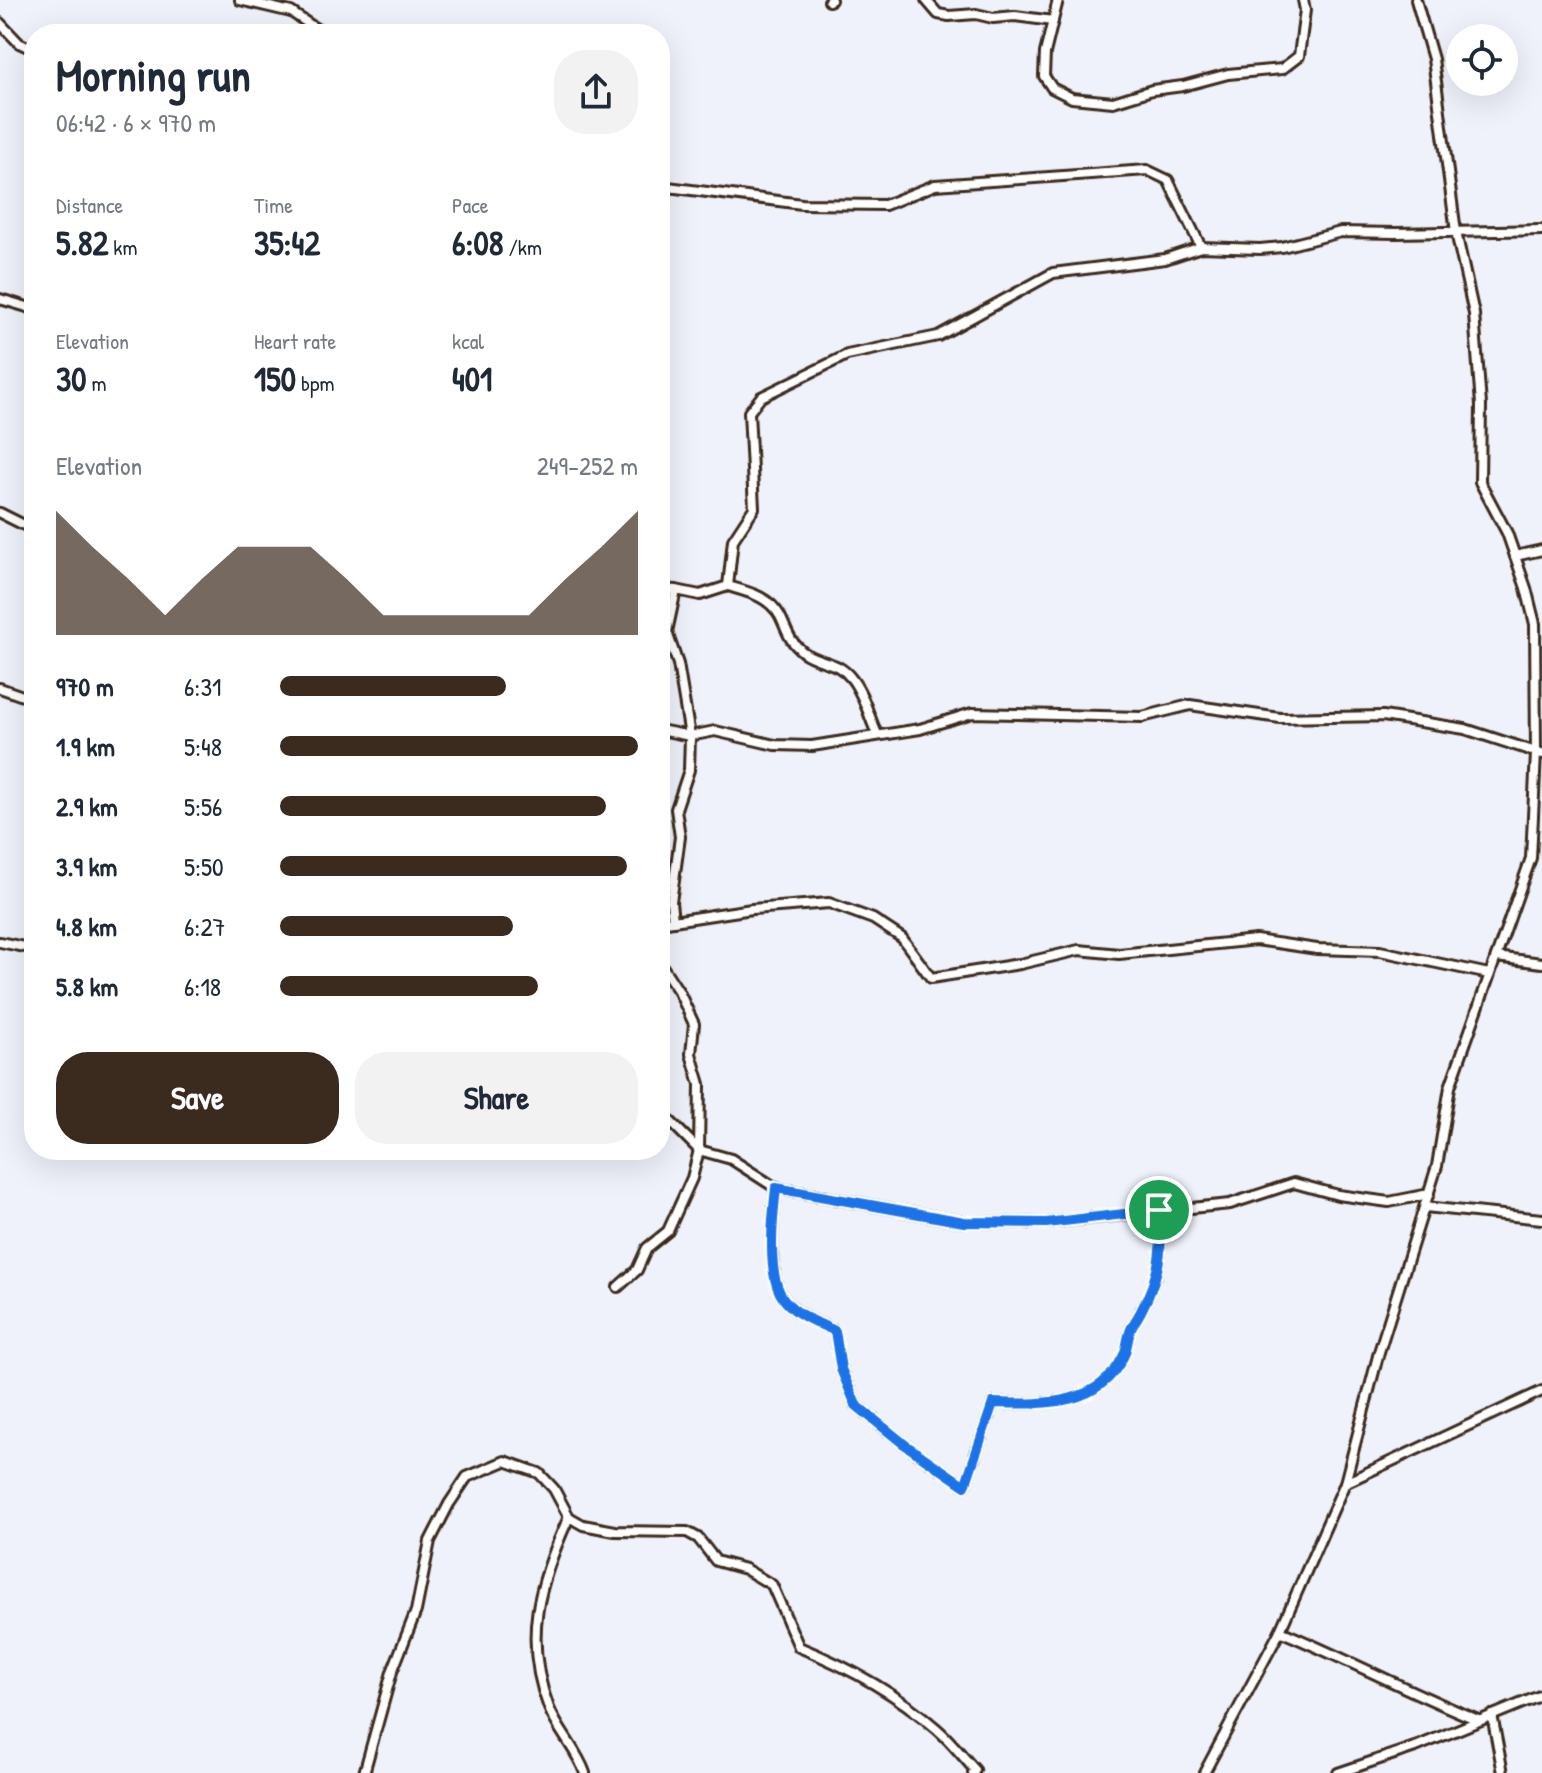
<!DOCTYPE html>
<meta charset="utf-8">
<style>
:root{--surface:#fff;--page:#f2f2f3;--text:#1f2937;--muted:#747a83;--accent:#3b2a1e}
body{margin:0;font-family:"Patrick Hand",sans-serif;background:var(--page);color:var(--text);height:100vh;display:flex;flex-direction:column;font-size:30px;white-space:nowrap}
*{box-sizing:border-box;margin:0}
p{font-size:26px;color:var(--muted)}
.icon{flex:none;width:44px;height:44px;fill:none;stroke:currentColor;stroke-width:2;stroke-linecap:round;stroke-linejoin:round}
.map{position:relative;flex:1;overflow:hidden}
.panel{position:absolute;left:24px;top:24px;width:646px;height:1136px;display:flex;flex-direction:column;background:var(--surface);border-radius:32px;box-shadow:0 8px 32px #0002}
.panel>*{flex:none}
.buttons{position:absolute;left:1446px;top:24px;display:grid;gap:16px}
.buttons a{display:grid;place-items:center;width:72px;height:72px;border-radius:50%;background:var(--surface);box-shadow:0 8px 32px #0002;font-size:40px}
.pin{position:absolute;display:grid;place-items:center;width:68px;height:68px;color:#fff;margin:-34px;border:4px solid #fff;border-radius:50%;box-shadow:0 2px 8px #0007}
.round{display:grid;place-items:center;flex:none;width:84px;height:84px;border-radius:32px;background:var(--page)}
.summary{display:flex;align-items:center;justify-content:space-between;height:136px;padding:0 32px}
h1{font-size:44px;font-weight:700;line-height:60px}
.metrics{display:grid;grid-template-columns:repeat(3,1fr);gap:12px;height:136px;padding:8px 32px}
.metrics div{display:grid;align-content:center}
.metrics b{font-size:34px;font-weight:700}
.metrics small{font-size:22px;font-weight:400}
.metrics p{font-size:22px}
.chart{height:224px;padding:16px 32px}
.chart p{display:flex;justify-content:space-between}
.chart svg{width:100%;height:144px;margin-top:8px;fill:var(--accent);opacity:.7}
.action{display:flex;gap:16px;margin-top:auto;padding:16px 32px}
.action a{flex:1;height:92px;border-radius:32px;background:var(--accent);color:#fff;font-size:32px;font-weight:700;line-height:92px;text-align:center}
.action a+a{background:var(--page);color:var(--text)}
ul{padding:0 32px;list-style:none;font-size:26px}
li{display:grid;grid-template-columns:128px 96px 1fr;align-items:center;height:60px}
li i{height:20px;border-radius:10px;background:var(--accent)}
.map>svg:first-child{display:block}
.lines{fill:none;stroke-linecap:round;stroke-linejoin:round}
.minor-casing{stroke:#3b2a1e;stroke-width:14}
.minor{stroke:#fff;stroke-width:8}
.route-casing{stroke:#fff;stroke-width:16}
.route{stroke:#1a73e8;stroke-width:10}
</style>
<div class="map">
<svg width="1542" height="1773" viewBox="0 0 1542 1773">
<rect width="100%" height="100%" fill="#eff2fb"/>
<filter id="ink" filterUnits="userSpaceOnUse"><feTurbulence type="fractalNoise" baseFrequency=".0125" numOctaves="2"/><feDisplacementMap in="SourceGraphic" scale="16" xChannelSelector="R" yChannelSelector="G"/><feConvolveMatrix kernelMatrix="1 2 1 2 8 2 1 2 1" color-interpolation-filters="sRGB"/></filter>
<g filter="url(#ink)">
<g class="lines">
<defs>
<g id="minor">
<path d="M240,0l51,12 33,22"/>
<path d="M926,0l12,14 11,2 27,-2 17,4 22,-2 38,5"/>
<path d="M1058,0l-13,53 -1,23 8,12 20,10 41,4 39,-12 31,-4 45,-12 54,-5 17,-13 6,-46 -2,-10"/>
<path d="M829,1l2,-1"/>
<path d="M0,23l19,20 15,7"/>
<path d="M660,186l142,18 83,1 50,-20 212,-15 21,10 33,67"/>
<path d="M0,299l34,10"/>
<path d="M0,513l34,17"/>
<path d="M1515,556l27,-6"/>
<path d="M728,586c20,6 41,10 52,30 8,16 8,24 23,36 17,12 34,8 48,26 12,14 18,39 26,56"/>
<path d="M660,589l16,1"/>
<path d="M0,688l34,12"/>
<path d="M660,730l30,6 25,-5 60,14 37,1 108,-17 52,-16 170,4 48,-12 90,13 103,-2 82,13 77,25"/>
<path d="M673,921l-2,-19 9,-65 -4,-28 13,-39 1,-34 -12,-72 -11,-32 9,-42 24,5 28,-9 5,-46 21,-32 -5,-96 12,-15 86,-42 91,-19 115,-63 112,-14 36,-12 59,2 22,-2 59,-15 55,1 146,-3"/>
<path d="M660,923l92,-14 77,-6 44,16 29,19 29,40 89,-14 59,-14 40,4 137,-14 61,9 63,2 109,23"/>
<path d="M0,942l34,7"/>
<path d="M1496,957l46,6"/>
<path d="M660,1116l11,6 28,28 32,9 45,29 188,34 82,1 184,-19 64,-21 44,12 51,7 40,-8"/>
<path d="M776,1188c-3,26 -8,81 4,105 10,20 37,29 55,38l6,38 15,36 48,39 61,42 28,-83c48,1 105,5 130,-46 5,-9 4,-21 9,-30 24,-40 33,-69 27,-117"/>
<path d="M1425,1207l117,12"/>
<path d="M618,1287l19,-17 10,-22 21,-17 24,-53 7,-28 1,-66 -9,-30 3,-30 -15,-32 -19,-29"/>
<path d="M1345,1483l197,-92"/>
<path d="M569,1517c-30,65 -47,121 -20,191 9,23 28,42 36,65"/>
<path d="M1280,1631c67,28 131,62 198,89"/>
<path d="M1492,1715l11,58"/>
<path d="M364,1773l28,-101 24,-61 14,-70 19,-37 18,-27 38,-16 34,12 15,16 15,28 14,8 32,6 72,1 11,6 18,23 29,8 27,16 27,62c49,20 98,47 138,82 14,12 26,28 38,41l-2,3"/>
<path d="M1204,1773l76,-142 65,-148 34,-131 58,-186 13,-79 81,-229 5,-105 -1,-129 -9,-36 -19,-55 -27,-51 1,-77 -7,-91 -18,-82 -23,-173 -17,-59"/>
<path d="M1338,1773l80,-27 124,-51"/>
</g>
</defs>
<use href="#minor" class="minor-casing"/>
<use href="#minor" class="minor"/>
</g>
</g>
<g class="lines" filter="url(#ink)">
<defs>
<path id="route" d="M776,1188l188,34 82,1 113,-13c6,46 -3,78 -27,117 -5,9 -4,21 -9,30 -25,51 -82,47 -130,46l-28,83 -61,-42 -48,-39 -15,-36 -6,-38c-19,-9 -45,-18 -55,-38 -13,-25 -7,-78 -4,-105z"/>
</defs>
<use href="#route" class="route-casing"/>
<use href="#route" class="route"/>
</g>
</svg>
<div class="buttons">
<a><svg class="icon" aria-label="locate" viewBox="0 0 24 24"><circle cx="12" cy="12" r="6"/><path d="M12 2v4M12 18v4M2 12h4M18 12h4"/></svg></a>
</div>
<div class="pin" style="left:1159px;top:1210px;background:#1e9e55"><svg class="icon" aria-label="arrive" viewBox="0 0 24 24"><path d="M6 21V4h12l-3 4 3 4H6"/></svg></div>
<section class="panel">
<div class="summary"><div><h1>Morning run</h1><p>06:42 · 6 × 970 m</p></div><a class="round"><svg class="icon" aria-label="share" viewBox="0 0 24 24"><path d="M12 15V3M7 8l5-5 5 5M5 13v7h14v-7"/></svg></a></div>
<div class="metrics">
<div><p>Distance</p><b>5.82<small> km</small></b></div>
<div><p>Time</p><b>35:42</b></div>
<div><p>Pace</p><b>6:08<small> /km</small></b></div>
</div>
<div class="metrics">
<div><p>Elevation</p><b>30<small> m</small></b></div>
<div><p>Heart rate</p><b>150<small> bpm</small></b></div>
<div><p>kcal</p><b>401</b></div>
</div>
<div class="chart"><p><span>Elevation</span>249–252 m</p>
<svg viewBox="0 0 160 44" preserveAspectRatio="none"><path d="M0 44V6L10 17L20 27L30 38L40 27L50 17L60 17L70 17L80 27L90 38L100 38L110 38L120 38L130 38L140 27L150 17L160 6V44z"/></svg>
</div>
<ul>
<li><b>970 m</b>6:31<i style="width:63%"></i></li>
<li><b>1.9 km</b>5:48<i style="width:100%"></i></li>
<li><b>2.9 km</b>5:56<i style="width:91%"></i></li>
<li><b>3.9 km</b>5:50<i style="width:97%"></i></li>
<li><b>4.8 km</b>6:27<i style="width:65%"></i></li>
<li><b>5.8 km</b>6:18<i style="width:72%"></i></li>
</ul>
<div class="action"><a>Save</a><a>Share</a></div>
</section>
</div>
